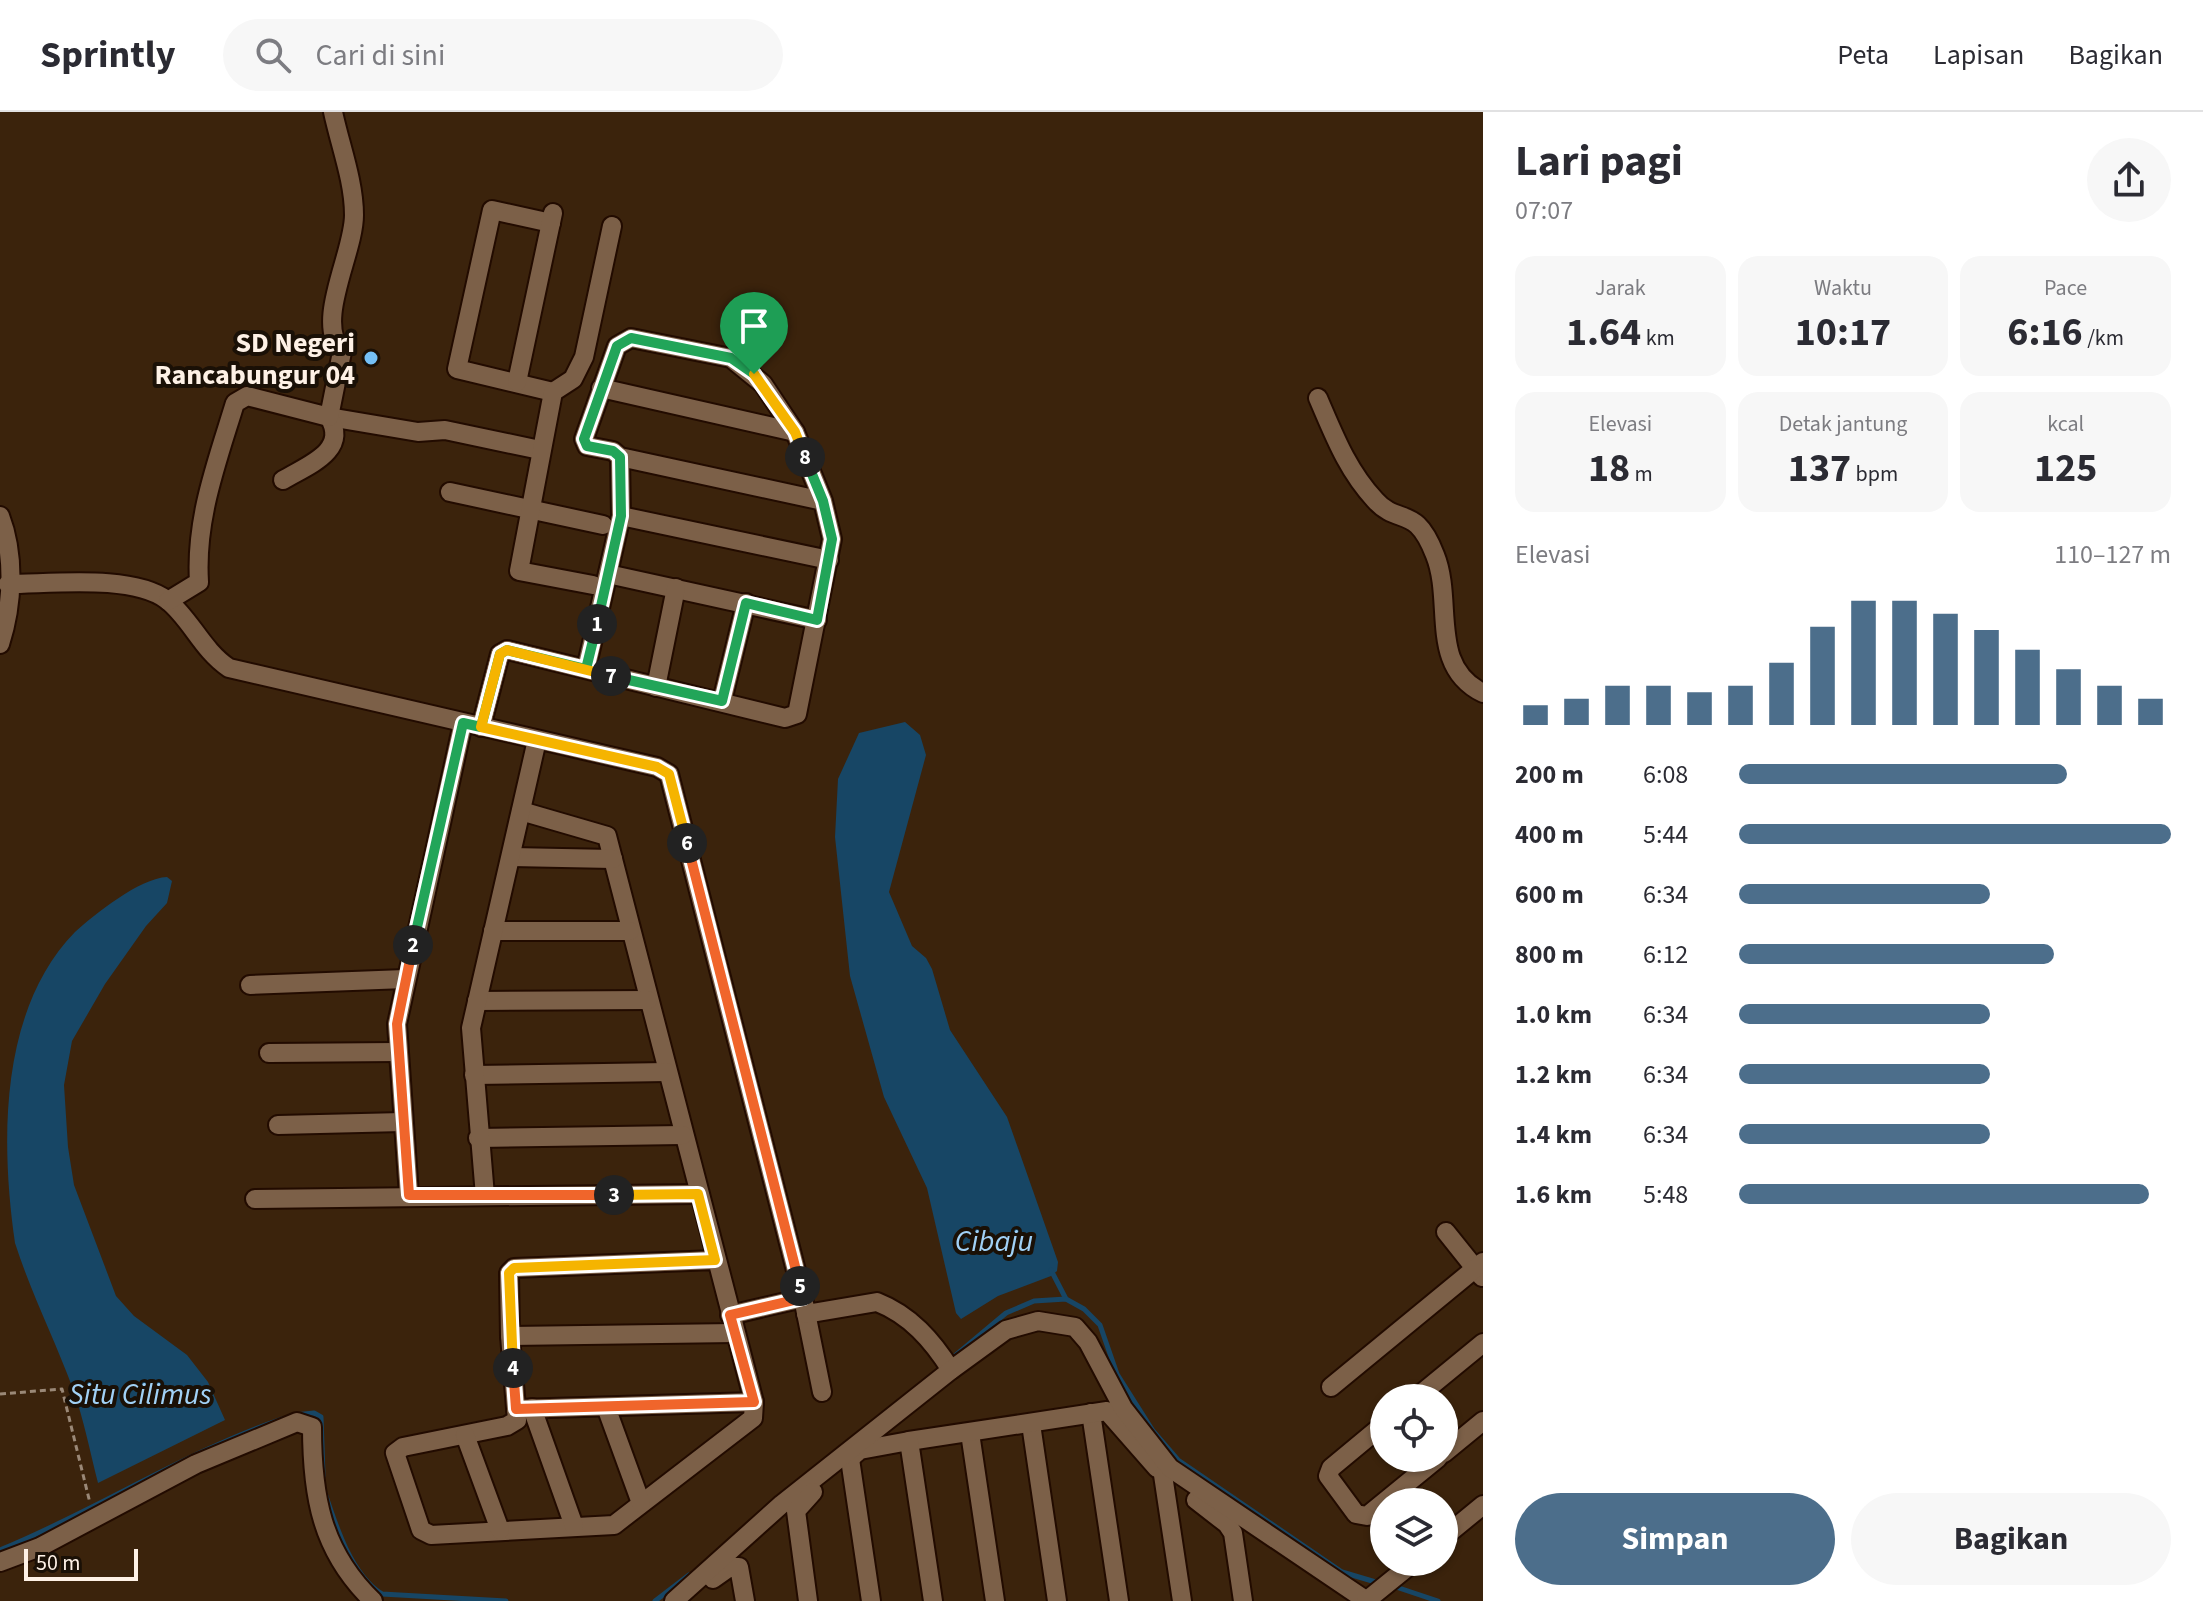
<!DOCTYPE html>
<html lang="id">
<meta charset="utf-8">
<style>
:root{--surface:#fff;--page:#f7f7f7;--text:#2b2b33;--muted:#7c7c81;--line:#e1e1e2;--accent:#4c6e8b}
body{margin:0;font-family:"Source Sans 3",sans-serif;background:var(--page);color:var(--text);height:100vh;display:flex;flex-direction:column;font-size:30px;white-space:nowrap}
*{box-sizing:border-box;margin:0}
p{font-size:26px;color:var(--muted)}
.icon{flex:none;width:44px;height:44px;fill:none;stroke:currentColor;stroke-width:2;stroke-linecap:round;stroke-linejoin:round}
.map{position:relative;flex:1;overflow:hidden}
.sheet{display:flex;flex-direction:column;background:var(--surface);width:720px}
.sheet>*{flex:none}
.tools{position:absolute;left:1370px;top:1272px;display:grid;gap:16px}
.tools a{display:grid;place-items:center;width:88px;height:88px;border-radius:50%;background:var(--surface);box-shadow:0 2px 6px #0004;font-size:40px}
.scale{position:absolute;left:24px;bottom:20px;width:114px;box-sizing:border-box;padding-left:8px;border:4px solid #fef1e6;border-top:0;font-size:22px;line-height:28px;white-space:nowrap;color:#fef1e6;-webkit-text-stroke:6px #1a1006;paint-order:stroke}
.pin{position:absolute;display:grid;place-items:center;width:68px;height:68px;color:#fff;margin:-82px -34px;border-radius:50% 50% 50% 0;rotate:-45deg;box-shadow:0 0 8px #0007}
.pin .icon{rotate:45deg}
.km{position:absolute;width:40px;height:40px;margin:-20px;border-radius:50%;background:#222;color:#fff;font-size:22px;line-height:40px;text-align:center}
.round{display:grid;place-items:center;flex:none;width:84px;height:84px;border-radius:42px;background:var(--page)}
.headline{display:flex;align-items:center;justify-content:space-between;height:136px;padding:0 32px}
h1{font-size:44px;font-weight:700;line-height:60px}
.figures{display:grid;grid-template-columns:repeat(3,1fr);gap:12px;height:136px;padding:8px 32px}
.figures div{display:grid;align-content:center;border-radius:20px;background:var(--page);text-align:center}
.figures b{font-size:40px;font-weight:700}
.figures small{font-size:22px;font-weight:400}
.figures p{font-size:22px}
.chart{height:224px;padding:16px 32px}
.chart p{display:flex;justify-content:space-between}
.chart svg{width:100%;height:144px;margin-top:8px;stroke:var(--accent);stroke-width:6}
.cta{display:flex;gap:16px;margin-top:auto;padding:16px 32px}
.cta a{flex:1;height:92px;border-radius:48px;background:var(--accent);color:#fff;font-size:32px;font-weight:700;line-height:92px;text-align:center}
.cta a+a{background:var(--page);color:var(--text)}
ul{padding:0 32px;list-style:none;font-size:26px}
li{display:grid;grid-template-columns:128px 96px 1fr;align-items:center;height:60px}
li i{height:20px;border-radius:10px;background:var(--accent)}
header{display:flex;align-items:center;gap:48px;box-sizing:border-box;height:112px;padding:0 40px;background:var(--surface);border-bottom:2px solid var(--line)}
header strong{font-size:38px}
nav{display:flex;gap:44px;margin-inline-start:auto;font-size:28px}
.search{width:560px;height:72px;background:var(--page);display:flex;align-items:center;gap:20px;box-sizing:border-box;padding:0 28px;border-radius:44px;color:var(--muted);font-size:30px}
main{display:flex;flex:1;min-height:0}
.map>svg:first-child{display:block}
.water{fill:#174665}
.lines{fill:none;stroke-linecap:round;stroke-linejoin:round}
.stream{stroke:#174665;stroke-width:5}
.street-casing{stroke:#220b00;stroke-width:22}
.path{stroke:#9a8877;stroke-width:3;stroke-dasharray:6 4;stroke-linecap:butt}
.street{stroke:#7c6048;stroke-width:18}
.split-1-casing{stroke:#fff;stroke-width:16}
.split-2-casing{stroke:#fff;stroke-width:16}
.split-3-casing{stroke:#fff;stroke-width:16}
.split-4-casing{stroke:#fff;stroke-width:16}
.split-5-casing{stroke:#fff;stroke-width:16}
.split-6-casing{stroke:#fff;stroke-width:16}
.split-7-casing{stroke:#fff;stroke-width:16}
.split-8-casing{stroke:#fff;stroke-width:16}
.split-9-casing{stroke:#fff;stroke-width:16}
.split-1{stroke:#22a559;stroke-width:10}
.split-2{stroke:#22a559;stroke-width:10}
.split-3{stroke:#f0652b;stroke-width:10}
.split-4{stroke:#f5b400;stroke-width:10}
.split-5{stroke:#f0652b;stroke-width:10}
.split-6{stroke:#f0652b;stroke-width:10}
.split-7{stroke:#f5b400;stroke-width:10}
.split-8{stroke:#22a559;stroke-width:10}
.split-9{stroke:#f5b400;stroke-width:10}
.poi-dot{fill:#75c0f6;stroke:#1a1006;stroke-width:3}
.labels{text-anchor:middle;stroke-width:8;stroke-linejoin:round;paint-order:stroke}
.poi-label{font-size:28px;font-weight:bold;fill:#fef1e6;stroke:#1a1006;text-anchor:end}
.water-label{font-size:30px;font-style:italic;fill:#a1d1f6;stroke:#1a1006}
</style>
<header>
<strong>Sprintly</strong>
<div class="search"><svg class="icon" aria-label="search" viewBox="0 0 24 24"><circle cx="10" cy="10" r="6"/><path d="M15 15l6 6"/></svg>Cari di sini</div>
<nav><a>Peta</a><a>Lapisan</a><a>Bagikan</a></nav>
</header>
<main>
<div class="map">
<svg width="1483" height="1489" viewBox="0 0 1483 1489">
<rect width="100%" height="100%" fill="#3b230c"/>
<g class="water">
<path d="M905,610l15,13 6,20 -37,137 23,54 14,12 6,11 18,61 57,87 51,145 -1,9 -6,5 -53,20 -37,23 -5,-6 -29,-125 -43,-91 -34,-121 -15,-139 3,-58 21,-46z"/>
<path d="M167,765l5,4 -5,22 -21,23 -41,58 -33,57 -8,44 4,62 6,38 42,111 18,20 53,39 21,27 17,38 -127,63c-8,-31 -14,-63 -25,-94 -18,-49 -42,-96 -58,-146 -15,-104 -15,-234 60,-311 20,-18 65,-54 92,-55z"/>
</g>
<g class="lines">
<g class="stream">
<path d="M1051,1158l15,29"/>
<path d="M950,1248l56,-47 28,-12 32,-2 18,10 16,16 17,49 36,57 25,29 164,112 37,11"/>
<path d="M295,1303l19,-2 7,4 2,59"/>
<path d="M324,1378c11,34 27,85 58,104l124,7"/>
<path d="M0,1438c96,-39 183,-97 282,-131"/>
<path d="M1393,1474l45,15"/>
<path d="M655,1489l34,-26"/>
</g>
<defs>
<g id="street">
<path d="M551,111l-59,-13 -35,159 96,23"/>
<path d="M517,270l36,-169"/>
<path d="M601,276l194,44"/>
<path d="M1318,286c16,37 29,72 57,102 24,27 40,3 60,55 19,47 -7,111 48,138"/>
<path d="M329,305l89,15 27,-2 95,20"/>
<path d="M283,368c25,-15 66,-29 46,-63"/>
<path d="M450,380l153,33"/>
<path d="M0,404c15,39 13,88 0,128"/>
<path d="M621,404l208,44"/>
<path d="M608,462l209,46"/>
<path d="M8,472c43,0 124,-10 159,16 24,19 35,50 62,68l428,99 12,7 134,524 19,94"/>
<path d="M593,473l-74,-14 34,-179 20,-13 11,-22 28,-131"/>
<path d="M168,489l31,-19c-4,-63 18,-120 36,-179l12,-7 82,21 13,-65c-28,-31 12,-98 12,-137 0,-34 -14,-70 -21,-103"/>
<path d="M586,557l35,-153 -1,-59"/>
<path d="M656,575l20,-99"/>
<path d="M722,589l24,-98"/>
<path d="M481,615l19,-73 7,-4 278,68 12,-4 35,-175 -9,-38 -28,-69 -32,-48 -32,-26 -100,-20 -14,8 -33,93 3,7 26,5 7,6 203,44"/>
<path d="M521,699l86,25 147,566 -1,16 -139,107 -183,10 -10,-5 -26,-77 8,-6 104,-21 10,-6 -7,-84 -1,-63 5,-5 201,-8"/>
<path d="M511,745l102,2"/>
<path d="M493,819h137"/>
<path d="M250,873l155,-6"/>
<path d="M477,889l171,-1"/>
<path d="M269,941l128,-1"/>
<path d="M474,963l193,-3"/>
<path d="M278,1013l125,-3"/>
<path d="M478,1026l205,-3"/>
<path d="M409,1083l-12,-171 66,-301"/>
<path d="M485,1084l-14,-168 66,-288"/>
<path d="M255,1087l443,-5"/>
<path d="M1446,1120l36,45"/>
<path d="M806,1202l71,-12c33,13 55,38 74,68"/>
<path d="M730,1203l73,-17"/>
<path d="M510,1224l225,-3"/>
<path d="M1331,1275l152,-125"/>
<path d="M1416,1286l67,-55"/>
<path d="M606,1295l35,96"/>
<path d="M532,1296l42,118"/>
<path d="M516,1297l238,-7"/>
<path d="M1091,1301l28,188"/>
<path d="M1031,1312l26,177"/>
<path d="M1384,1312l-53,44 -3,8 28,38 11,2 71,-58"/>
<path d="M970,1321l25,168"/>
<path d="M465,1323l35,95"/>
<path d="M909,1329l198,-30 50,57"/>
<path d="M1444,1341l39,-32"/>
<path d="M853,1344l7,-6 49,-9 24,160"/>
<path d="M850,1347l21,142"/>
<path d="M1163,1363l19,126"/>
<path d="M1196,1388l31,24 6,9 10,68"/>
<path d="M1444,1425l39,-32"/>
<path d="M0,1450l40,-15 156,-83 101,-42 15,5c0,68 9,124 61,174"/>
<path d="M713,1467l17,-12h9l6,34"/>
<path d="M674,1489l108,-97 169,-134 55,-40 32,-9 37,6 13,15 35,66 47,60 197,133"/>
<path d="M808,1489l-12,-90 17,-19"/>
<path d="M1366,1489l48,-39"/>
</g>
</defs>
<use href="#street" class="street-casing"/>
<path class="path" d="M0,1282l62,-5 28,114"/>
<use href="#street" class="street"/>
</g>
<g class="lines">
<defs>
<path id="split-1" d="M597,512l24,-108 -1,-59 -7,-6 -26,-5 -3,-7 33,-93 14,-8 100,20 23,16"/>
<path id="split-2" d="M413,833l50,-222 18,4 19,-73 7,-4 79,19 11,-45"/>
<path id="split-3" d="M413,833l-16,79 12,171h205"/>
<path id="split-4" d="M513,1256l-4,-95 5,-5 201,-8 -17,-66 -84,1"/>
<path id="split-5" d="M513,1256l3,41 238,-7 -24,-87 73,-17 -3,-12"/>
<path id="split-6" d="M687,731l113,443"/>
<path id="split-7" d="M611,564l-104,-26 -7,4 -19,73 176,40 12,7 18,69"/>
<path id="split-8" d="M611,564l111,25 24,-98 71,17 15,-81 -9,-38 -18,-44"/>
<path id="split-9" d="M754,262l41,58 10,25"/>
</defs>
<use href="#split-1" class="split-1-casing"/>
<use href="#split-2" class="split-2-casing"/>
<use href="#split-3" class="split-3-casing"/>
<use href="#split-4" class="split-4-casing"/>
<use href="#split-5" class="split-5-casing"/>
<use href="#split-6" class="split-6-casing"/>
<use href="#split-7" class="split-7-casing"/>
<use href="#split-8" class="split-8-casing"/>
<use href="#split-9" class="split-9-casing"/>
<use href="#split-1" class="split-1"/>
<use href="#split-2" class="split-2"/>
<use href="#split-3" class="split-3"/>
<use href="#split-4" class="split-4"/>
<use href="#split-5" class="split-5"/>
<use href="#split-6" class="split-6"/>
<use href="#split-7" class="split-7"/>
<use href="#split-8" class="split-8"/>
<use href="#split-9" class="split-9"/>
</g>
<circle class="poi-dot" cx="371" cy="246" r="8"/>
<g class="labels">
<g class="poi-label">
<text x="355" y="240">SD Negeri<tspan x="355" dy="32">Rancabungur 04</tspan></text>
</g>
<g class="water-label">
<text x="994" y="1139">Cibaju</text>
<text x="140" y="1292">Situ Cilimus</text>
</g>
</g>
</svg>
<div class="tools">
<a><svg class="icon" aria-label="locate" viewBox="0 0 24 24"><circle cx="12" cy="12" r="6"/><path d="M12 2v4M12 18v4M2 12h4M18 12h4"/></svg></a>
<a><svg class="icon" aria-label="layers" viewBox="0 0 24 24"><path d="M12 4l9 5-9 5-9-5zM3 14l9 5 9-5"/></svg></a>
</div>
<div class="scale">50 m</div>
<div class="pin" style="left:754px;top:262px;background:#1e9e55"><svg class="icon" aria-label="arrive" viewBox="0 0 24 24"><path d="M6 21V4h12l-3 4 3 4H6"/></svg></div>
<b class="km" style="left:597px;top:512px">1</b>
<b class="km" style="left:413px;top:833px">2</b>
<b class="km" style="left:614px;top:1083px">3</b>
<b class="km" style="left:513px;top:1256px">4</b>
<b class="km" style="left:800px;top:1174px">5</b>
<b class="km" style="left:687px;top:731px">6</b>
<b class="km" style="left:611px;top:564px">7</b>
<b class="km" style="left:805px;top:345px">8</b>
</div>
<section class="sheet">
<div class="headline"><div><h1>Lari pagi</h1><p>07:07</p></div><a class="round"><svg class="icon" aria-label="share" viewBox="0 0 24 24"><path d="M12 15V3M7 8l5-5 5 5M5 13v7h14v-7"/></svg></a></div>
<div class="figures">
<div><p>Jarak</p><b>1.64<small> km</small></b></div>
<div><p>Waktu</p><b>10:17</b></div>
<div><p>Pace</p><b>6:16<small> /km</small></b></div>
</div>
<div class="figures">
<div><p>Elevasi</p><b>18<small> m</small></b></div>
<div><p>Detak jantung</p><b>137<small> bpm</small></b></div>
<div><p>kcal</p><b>125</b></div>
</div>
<div class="chart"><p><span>Elevasi</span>110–127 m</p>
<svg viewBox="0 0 160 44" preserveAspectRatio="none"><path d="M5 44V38M15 44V36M25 44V32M35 44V32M45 44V34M55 44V32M65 44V25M75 44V14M85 44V6M95 44V6M105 44V10M115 44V15M125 44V21M135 44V27M145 44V32M155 44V36"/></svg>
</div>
<ul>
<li><b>200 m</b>6:08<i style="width:76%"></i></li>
<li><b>400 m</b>5:44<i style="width:100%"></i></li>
<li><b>600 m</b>6:34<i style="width:58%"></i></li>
<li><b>800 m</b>6:12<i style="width:73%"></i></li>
<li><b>1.0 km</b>6:34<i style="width:58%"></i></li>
<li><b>1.2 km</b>6:34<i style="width:58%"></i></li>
<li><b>1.4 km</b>6:34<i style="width:58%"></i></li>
<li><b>1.6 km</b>5:48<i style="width:95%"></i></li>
</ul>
<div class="cta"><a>Simpan</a><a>Bagikan</a></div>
</section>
</main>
